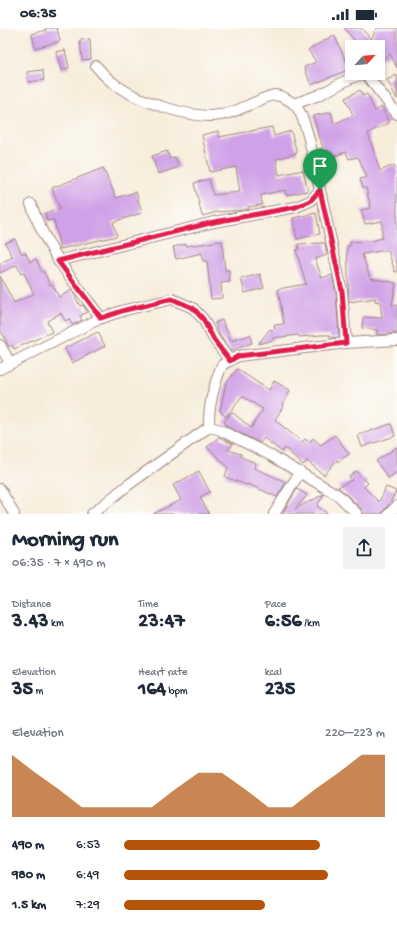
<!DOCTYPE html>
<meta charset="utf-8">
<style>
:root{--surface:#fff;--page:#f2f2f3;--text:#1f2937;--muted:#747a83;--accent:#b45309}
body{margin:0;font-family:"Gochi Hand",sans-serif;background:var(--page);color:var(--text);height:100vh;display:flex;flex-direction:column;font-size:15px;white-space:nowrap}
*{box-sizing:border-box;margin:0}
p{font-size:13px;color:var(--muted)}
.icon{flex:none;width:22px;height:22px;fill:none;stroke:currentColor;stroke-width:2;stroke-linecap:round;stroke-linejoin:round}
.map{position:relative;height:486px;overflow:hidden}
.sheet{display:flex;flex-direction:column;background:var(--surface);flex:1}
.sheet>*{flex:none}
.needle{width:26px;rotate:64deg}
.tools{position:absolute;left:345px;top:12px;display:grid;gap:8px}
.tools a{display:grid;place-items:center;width:40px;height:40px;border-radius:0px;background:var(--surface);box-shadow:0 2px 6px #0003;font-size:20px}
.pin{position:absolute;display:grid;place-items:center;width:34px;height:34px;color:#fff;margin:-41px -17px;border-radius:50% 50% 50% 0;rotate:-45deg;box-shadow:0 0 4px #0007}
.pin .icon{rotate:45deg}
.round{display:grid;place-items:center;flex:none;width:42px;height:42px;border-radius:0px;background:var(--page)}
.overview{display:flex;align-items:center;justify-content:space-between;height:68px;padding:0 12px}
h1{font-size:22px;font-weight:700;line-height:30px}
.figures{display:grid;grid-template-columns:repeat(3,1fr);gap:6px;height:68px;padding:4px 12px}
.figures div{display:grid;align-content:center}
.figures b{font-size:20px;font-weight:700}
.figures small{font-size:11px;font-weight:400}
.figures p{font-size:11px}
.chart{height:112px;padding:8px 12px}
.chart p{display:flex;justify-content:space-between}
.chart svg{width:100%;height:72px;margin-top:4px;fill:var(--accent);opacity:.7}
ul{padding:0 12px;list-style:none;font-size:13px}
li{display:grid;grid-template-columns:64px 48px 1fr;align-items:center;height:30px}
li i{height:10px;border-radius:5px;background:var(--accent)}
.status{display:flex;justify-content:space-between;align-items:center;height:28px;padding:0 20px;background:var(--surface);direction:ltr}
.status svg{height:11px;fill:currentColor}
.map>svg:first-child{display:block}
.building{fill:#d0a1e7}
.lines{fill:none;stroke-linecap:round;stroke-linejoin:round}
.street-casing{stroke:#a08683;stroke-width:12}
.street{stroke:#fff;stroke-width:10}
.route-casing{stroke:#fff;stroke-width:8}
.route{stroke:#e11d48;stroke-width:5}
</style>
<div class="status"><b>06:35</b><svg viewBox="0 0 49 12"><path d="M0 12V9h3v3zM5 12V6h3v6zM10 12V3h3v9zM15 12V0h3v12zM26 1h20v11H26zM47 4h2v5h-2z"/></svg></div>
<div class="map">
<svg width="397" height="486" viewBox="0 0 397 486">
<rect width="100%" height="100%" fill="#fdfcf7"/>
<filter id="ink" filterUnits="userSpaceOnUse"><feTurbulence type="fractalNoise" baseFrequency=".025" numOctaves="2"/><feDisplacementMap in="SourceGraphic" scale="8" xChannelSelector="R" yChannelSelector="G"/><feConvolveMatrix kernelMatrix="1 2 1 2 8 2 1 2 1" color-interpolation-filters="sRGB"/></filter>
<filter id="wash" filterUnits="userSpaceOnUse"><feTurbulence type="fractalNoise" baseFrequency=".012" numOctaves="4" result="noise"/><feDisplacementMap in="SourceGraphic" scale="16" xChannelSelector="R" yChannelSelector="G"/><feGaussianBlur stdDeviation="0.9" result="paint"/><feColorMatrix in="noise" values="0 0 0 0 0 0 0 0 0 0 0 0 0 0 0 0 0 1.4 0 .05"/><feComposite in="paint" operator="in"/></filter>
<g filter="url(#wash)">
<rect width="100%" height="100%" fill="#f7eddb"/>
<g id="blocks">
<g class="building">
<path d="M45,0h12l3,13 -25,7 -3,-14 14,-4z"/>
<path d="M344,0h17l10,11 6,-11h20v40l-7,-14 -12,8v-15h-18z"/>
<path d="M334,7l16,34 -39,16 -7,-18 12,-5 -8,-12z"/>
<path d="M90,11l1,20 -9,1 -2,-20z"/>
<path d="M65,22l4,18 -8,2 -5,-18z"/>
<path d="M43,42l1,10 -16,2 -1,-10z"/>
<path d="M397,47v24l-10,-19z"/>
<path d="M360,62l3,6 4,-2 8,17 7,-4 7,16 -21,10 12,38 14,-6 3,6v101h-2l-7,-22 -26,4 8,24 26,5 -4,22h5v28l-20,2v-5l-15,-2 1,-11 19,1 -2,-16 -5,-1 1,-3 -27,4 -2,-56h3v-4l21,-1 11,-3v-17l-17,3 -4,-14 10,-2 -5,-20h-3l-3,-9 7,-2 -9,-20 -9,2 -3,-7 -23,8 -4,-11 4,-1 -10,-32 18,-4 3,12 19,-9 -8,-17z"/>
<path d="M272,99l2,9 17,-5 6,22 -21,6 3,16 24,-5 5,21 -22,4 -1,-5 -24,5 1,10 -14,2 1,2 -7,1 -25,2 -15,4 -8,-33 15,-4 4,16 27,-3 -4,-25 -26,5 -8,-37 16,-4 1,6z"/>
<path d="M167,123l3,8 5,-2 4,10 -21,7 -6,-18z"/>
<path d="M103,140l13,30 20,-6 6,21 -29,9 4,14 -57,13 -6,-29 -7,1 -2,-8 15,-4 -8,-21z"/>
<path d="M316,185l4,21 -23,5 -4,-21z"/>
<path d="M15,211l7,15 3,-2 5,10 6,-3 6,13h2l6,13 2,-1 7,13 13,-7 8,16 3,-1 4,7 -7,4 2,4 -10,5 -3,-6 -4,2 -4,-8 -14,8 5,11 -38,17 -2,-4 -3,2 -9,-18v-53l14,27 20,-9 -10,-21 -3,1 -4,-9 -17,8v-10l13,-6 -8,-14z"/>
<path d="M222,213l3,29h4l1,12 -9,1 1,15 -11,1 -4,-38h-4l-1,-8 -26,6 -3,-12 13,-3 1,2z"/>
<path d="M325,215l2,12 -12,4 7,19 10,-3 4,17 3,45 -9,1v-3h-9l-22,2 -1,-2 -25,3v2l-15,4 12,-15 1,1 4,-1 -1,-4 10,-1 -6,-35 28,-5 -10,-34 3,-1 -1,-5z"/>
<path d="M260,246l4,14 -19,5 -4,-14z"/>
<path d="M222,292l9,21 19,-6 2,8 -21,8 -11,-15 -5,-13z"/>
<path d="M98,304l7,14 -33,17 -7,-15z"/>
<path d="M237,341l32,21 5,-9 16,9 -7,14 1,1 -9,15 27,22 3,-3 5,3 3,-4 8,7 14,-10 14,19 -11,8 -1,-2 -13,15 -17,-14 -4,4 -18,-17 -3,4 -18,-14 -4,5 -32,-16 -4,-5 8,-10 19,16 12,-19 -21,-13 -16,21 -6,-6 6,-28z"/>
<path d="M391,396l4,12 -33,11 -4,-12z"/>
<path d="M219,409l14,7 -5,6 13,4v3l15,6 -2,5 32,14 -9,15 -29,-13 -1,1 -22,-8 3,-10 -21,-20z"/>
<path d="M397,419v25l-9,6 -12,-17z"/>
<path d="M199,443l11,21 -10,5 9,17h-56l28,-14 -8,-15z"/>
<path d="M356,443l12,12 -4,4 15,15 7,-15 10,4 -6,12 -9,11h-18l-1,-5 -24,-22 14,-7 -3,-3z"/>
<path d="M297,461l10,6 -12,14 29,-15 -7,12 11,8h-46z"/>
</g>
</g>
</g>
<g filter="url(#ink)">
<use href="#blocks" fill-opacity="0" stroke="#a08683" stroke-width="1"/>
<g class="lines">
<defs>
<g id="street">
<path d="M294,76l25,-9 30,-16 16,-6 32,41"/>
<path d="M320,162l22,101 4,52"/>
<path d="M31,176c15,45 42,77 70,114"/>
<path d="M58,233l156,-39 82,-15 14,-6 10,-11c-5,-21 -12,-69 -24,-84 -4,-5 -16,-11 -22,-11 -19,5 -36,18 -54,20 -27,5 -82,-14 -104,-30 -8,-5 -14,-12 -20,-19"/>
<path d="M0,317l10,18"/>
<path d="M0,341l101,-51 24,-8 47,-11 21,9 10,11 11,20 16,22"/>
<path d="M209,399c-1,-21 5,-42 13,-62l16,-9 108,-13 51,-3"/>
<path d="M0,461l14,25"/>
<path d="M92,486l36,-29 81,-58 9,2 52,26 68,40 19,19"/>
<path d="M274,486l26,-42"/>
<path d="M389,486l8,-8"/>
</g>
</defs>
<use href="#street" class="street-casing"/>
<use href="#street" class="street"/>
</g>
</g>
<g class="lines" filter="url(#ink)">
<defs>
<path id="route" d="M320,162l22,101 4,52 -108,13 -8,5 -16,-21 -11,-21 -10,-11 -21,-9 -47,11 -24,8 -43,-57 156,-39 82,-15 14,-6z"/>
</defs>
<use href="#route" class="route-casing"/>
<use href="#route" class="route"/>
</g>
</svg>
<div class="tools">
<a><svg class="needle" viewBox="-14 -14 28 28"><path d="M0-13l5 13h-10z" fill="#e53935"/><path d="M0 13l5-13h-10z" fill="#747a83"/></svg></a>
</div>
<div class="pin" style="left:320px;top:162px;background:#1e9e55"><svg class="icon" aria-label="arrive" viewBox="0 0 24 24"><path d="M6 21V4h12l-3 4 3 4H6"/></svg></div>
</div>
<section class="sheet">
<div class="overview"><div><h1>Morning run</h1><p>06:35 · 7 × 490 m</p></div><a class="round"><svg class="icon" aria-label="share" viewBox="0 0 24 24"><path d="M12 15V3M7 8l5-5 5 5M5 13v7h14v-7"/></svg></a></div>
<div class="figures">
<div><p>Distance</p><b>3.43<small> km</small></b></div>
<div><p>Time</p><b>23:47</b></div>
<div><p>Pace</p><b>6:56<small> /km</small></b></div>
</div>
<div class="figures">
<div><p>Elevation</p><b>35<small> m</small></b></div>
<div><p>Heart rate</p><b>164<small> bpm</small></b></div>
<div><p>kcal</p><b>235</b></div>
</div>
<div class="chart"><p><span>Elevation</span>220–223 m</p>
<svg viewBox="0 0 160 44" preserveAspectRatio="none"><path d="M0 44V6L10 17L20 27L30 38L40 38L50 38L60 38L70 27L80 17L90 17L100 27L110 38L120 38L130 27L140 17L150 6L160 6V44z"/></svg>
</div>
<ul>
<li><b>490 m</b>6:53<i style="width:75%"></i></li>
<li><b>980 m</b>6:49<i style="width:78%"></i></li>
<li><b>1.5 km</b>7:29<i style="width:54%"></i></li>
</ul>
</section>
